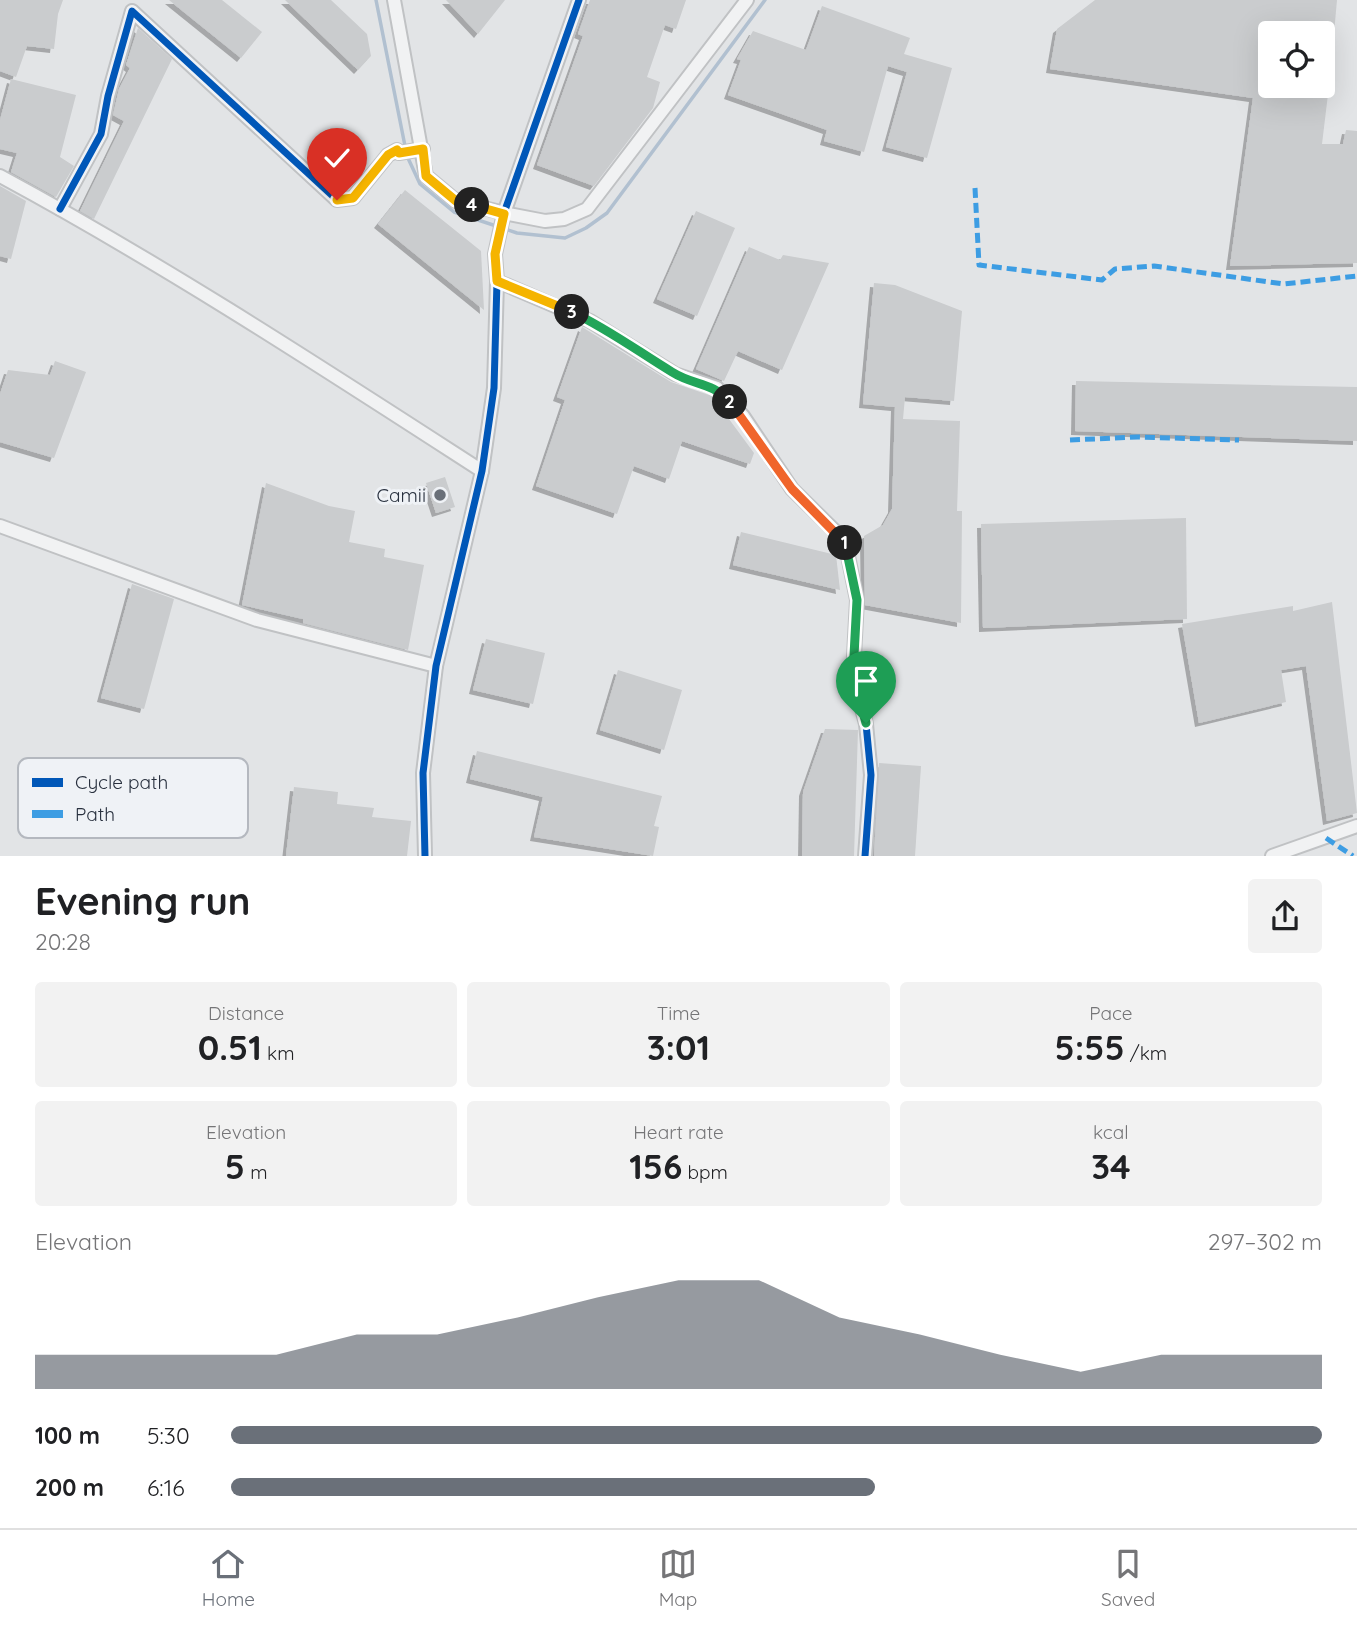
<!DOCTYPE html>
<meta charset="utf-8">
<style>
:root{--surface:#fff;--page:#f2f2f2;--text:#202124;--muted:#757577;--line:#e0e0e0;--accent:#6a7079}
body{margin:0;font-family:Quicksand,sans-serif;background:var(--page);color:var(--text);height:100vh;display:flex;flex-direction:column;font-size:26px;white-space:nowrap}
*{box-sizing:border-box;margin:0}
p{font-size:23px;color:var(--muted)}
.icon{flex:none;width:38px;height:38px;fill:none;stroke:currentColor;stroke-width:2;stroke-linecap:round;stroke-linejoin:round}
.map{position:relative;height:856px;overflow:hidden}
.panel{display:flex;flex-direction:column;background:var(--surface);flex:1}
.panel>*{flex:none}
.tools{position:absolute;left:1258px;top:21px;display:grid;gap:14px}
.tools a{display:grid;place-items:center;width:77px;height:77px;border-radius:7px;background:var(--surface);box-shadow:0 7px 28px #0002;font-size:35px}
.pin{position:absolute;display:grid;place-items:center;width:60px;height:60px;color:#fff;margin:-72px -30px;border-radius:50% 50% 50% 0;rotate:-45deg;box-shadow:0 0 7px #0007}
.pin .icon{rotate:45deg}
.km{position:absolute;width:35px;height:35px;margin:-18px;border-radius:50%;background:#222;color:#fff;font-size:19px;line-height:35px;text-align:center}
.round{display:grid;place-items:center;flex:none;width:74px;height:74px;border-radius:7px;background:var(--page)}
.head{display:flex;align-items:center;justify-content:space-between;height:119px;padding:0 35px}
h1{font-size:38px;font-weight:700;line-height:52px}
.metrics{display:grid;grid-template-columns:repeat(3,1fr);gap:10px;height:119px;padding:7px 35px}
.metrics div{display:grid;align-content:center;border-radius:7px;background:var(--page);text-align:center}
.metrics b{font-size:35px;font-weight:700}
.metrics small{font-size:19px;font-weight:400}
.metrics p{font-size:19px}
.chart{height:196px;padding:14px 35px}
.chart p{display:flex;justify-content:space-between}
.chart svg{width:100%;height:126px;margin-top:7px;fill:var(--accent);opacity:.7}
ul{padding:0 35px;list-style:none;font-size:23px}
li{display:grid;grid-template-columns:112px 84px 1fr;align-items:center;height:52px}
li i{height:18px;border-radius:9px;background:var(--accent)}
.tab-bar{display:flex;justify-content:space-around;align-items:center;height:98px;border-top:2px solid var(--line);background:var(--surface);font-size:19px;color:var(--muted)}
.tab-bar a{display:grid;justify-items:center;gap:4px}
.tab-bar .active{color:var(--accent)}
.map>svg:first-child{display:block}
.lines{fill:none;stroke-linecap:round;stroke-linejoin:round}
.stream{stroke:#b1c0d0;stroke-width:3.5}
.building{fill:#caccce;filter:url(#shadow)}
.minor-casing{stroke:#c0c2c4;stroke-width:16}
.minor{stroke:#f1f2f3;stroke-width:12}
.quiet{stroke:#3d9de3;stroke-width:5;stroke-dasharray:10 5;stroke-linecap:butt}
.cycleway-casing{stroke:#eff2f6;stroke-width:11}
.cycleway{stroke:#0057b8;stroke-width:7}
.split-1-casing{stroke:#fff;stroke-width:14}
.split-2-casing{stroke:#fff;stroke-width:14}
.split-3-casing{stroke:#fff;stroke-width:14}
.split-4-casing{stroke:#fff;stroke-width:14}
.split-5-casing{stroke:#fff;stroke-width:14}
.split-1{stroke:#22a559;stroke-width:9}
.split-2{stroke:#f0652b;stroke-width:9}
.split-3{stroke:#22a559;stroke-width:9}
.split-4{stroke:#f5b400;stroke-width:9}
.split-5{stroke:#f5b400;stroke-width:9}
.poi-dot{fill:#6a7079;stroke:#eff2f6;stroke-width:2.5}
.labels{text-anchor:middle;stroke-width:6;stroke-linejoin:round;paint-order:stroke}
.poi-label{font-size:19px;fill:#29313f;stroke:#eff2f6;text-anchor:end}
.key{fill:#eff2f6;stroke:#b4b8bf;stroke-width:2}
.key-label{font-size:19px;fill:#29313f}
</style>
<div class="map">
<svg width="1357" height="856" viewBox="0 0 1357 856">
<defs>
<filter id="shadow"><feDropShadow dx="-4" dy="4" stdDeviation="0" flood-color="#0004"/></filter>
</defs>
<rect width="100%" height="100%" fill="#e2e4e6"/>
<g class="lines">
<path class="stream" d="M376,0l31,156 13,28 34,28 63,21 48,5 21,-10 21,-15 158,-213"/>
</g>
<g class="building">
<path d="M0,0h63l-5,14 -4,35 -27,-3 -11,31 -16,-6z"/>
<path d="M169,0h53l40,32 -21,26z"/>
<path d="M285,0h46l36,34 4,22 -13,14z"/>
<path d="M446,0h59l-27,34z"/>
<path d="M590,0h96l-10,29 -11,-4 -18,52 13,5 -7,26 -59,78 -57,-21 46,-129 -5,-2z"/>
<path d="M1095,0h242l-7,78 -7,-1v-44h-53v53h59l-7,58h21l3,-14 11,1v132l-127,3 23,-168 -203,-29 7,-40z"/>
<path d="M822,6l88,32 -6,16 48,14 -25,90 -41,-11 21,-75 -19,-6 -24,86 -40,-11 3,-11 -99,-35 13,-35 -4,-1 16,-28 53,19z"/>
<path d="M138,28l34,31 -78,160 -14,-8 44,-90 -11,-6 6,-26 11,-21 -4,-3z"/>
<path d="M11,79l65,16 -16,62 14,9 -18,31 -45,-25 6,-19 -17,-4v-29z"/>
<path d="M0,186l26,15 -15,58 -11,-3z"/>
<path d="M405,190l76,61 3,59 -106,-86z"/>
<path d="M696,211l39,17 -38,88 -40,-17z"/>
<path d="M749,247l31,13 3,-5 46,8 -47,107 -44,-19 -14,30 -28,-12z"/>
<path d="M874,283l21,2 67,26 -8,90 -49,-4 -2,22 57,2 -3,90h5l-1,112 -96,-18 -1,-69 19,-11 9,-16 3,-102 -32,-3z"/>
<path d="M582,327l89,55 41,14 42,57 -4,11 -68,-23 -13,38 -35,-13 -17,48 -81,-28 29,-86 -8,-3z"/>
<path d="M55,361l31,11 -32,86 -54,-16v-48l8,-24 42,5z"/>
<path d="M1076,381l281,6v54l-282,-10z"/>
<path d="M445,477l10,30 -19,6 -10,-30z"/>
<path d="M266,483l63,23 26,5 -6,31 36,7 -1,8 40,8 -16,85 -105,-27v-4l-61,-14z"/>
<path d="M1186,518l1,101 -204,9 -2,-104z"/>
<path d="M741,532l95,23 4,35 -107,-25z"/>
<path d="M132,584l42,15 -30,110 -43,-11z"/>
<path d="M1332,602l25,211 -30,8 -21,-155 -25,4 5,32 -87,21 -17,-99 111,-18v5z"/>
<path d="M486,639l59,14 -12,51 -60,-14z"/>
<path d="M618,670l64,20 -18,60 -64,-20z"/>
<path d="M825,729l33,1 -4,126h-52l1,-64z"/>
<path d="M477,751l185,45 -8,30 5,1 -6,29 -119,-19 9,-40 -73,-18z"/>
<path d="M879,763l42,3 -6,90h-41z"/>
<path d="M294,787l44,5 -1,12 37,4 -2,9 39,4 -4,35h-121z"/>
</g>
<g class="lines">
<defs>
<g id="minor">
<path d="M394,0l32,176 30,25 48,12 41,8 19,-2 23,-10 160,-209"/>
<path d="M0,176c165,89 324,193 482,295"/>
<path d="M60,209l41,-75 7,-38 24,-85 205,189 16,-2 35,-43 9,-5 2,3 24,-4"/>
<path d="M497,281l93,40 85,53 42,14 26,28 49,73 53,52 12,59 -4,74 13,50 5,51 -6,81"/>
<path d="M0,526l257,94 179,46"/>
<path d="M425,856l-2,-83 13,-107 46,-195 12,-83 3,-107 -2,-27 9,-41 75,-213"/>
<path d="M1272,856l85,-30"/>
</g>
</defs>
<use href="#minor" class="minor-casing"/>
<use href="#minor" class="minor"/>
<g class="quiet">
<path d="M975,188l4,77 123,15 13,-11 39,-3 130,18 73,-8"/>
<path d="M1070,440l67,-3 102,3"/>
<path d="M1326,838l27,18"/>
</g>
<defs>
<g id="cycleway">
<path d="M60,209l41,-75 7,-38 24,-85 205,189 16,-2 35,-43 9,-5 2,3 24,-4"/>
<path d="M497,281l93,40 85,53 42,14 26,28 49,73 53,52 12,59 -4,74 13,50 5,51 -6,81"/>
<path d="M425,856l-2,-83 13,-107 46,-195 12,-83 3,-107 -2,-27 9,-41 75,-213"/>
</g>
</defs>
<use href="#cycleway" class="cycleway-casing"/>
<use href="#cycleway" class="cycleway"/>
</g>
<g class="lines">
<defs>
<path id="split-1" d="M845,543l12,57 -4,74 13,49"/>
<path id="split-2" d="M730,402l62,87 53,54"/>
<path id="split-3" d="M572,312c36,17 67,40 100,60 22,14 39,9 58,30"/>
<path id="split-4" d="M472,205l32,9 -9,40 2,27 75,31"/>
<path id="split-5" d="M337,200l16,-2 35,-43 9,-5 2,3 24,-4 3,27 30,25 16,4"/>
</defs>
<use href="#split-1" class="split-1-casing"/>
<use href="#split-2" class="split-2-casing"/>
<use href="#split-3" class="split-3-casing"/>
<use href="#split-4" class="split-4-casing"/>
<use href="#split-5" class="split-5-casing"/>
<use href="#split-1" class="split-1"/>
<use href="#split-2" class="split-2"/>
<use href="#split-3" class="split-3"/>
<use href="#split-4" class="split-4"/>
<use href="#split-5" class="split-5"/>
</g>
<circle class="poi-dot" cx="440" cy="495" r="7"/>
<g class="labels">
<g class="poi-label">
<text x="426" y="502">Camii</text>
</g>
</g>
<rect x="18" y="758" width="230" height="80" rx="10" class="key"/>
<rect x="32" y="778" width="31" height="9" fill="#0057b8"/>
<rect x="32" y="810" width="31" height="8" fill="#3d9de3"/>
<g class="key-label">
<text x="75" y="789">Cycle path</text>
<text x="75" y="821">Path</text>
</g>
</svg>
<div class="tools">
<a><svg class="icon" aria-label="locate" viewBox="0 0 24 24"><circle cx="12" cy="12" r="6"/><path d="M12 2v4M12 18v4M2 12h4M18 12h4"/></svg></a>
</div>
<div class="pin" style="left:866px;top:723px;background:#1e9e55"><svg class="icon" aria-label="arrive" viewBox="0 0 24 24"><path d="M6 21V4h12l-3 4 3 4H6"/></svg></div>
<div class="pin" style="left:337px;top:200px;background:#d93025"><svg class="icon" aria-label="check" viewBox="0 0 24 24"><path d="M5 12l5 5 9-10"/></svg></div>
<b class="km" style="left:845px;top:543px">1</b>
<b class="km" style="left:730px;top:402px">2</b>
<b class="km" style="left:572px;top:312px">3</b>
<b class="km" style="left:472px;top:205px">4</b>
</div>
<section class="panel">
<div class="head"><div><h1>Evening run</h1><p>20:28</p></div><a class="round"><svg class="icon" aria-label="share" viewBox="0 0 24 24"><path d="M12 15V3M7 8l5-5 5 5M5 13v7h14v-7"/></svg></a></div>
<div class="metrics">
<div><p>Distance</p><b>0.51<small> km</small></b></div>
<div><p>Time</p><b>3:01</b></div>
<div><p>Pace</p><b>5:55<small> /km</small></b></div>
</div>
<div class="metrics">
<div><p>Elevation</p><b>5<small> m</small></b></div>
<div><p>Heart rate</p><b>156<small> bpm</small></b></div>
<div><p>kcal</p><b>34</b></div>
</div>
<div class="chart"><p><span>Elevation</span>297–302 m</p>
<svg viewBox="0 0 160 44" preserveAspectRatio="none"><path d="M0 44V32L10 32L20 32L30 32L40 25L50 25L60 19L70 12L80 6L90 6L100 19L110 25L120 32L130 38L140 32L150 32L160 32V44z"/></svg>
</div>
<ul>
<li><b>100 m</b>5:30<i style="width:100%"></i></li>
<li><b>200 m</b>6:16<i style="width:59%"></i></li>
</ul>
</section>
<nav class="tab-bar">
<a class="active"><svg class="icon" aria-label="home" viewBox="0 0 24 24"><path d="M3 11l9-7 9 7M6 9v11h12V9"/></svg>Home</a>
<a><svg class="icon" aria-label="map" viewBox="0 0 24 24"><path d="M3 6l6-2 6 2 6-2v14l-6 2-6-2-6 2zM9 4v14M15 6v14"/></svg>Map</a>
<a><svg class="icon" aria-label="saved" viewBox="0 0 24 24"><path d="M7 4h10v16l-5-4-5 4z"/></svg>Saved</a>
</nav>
